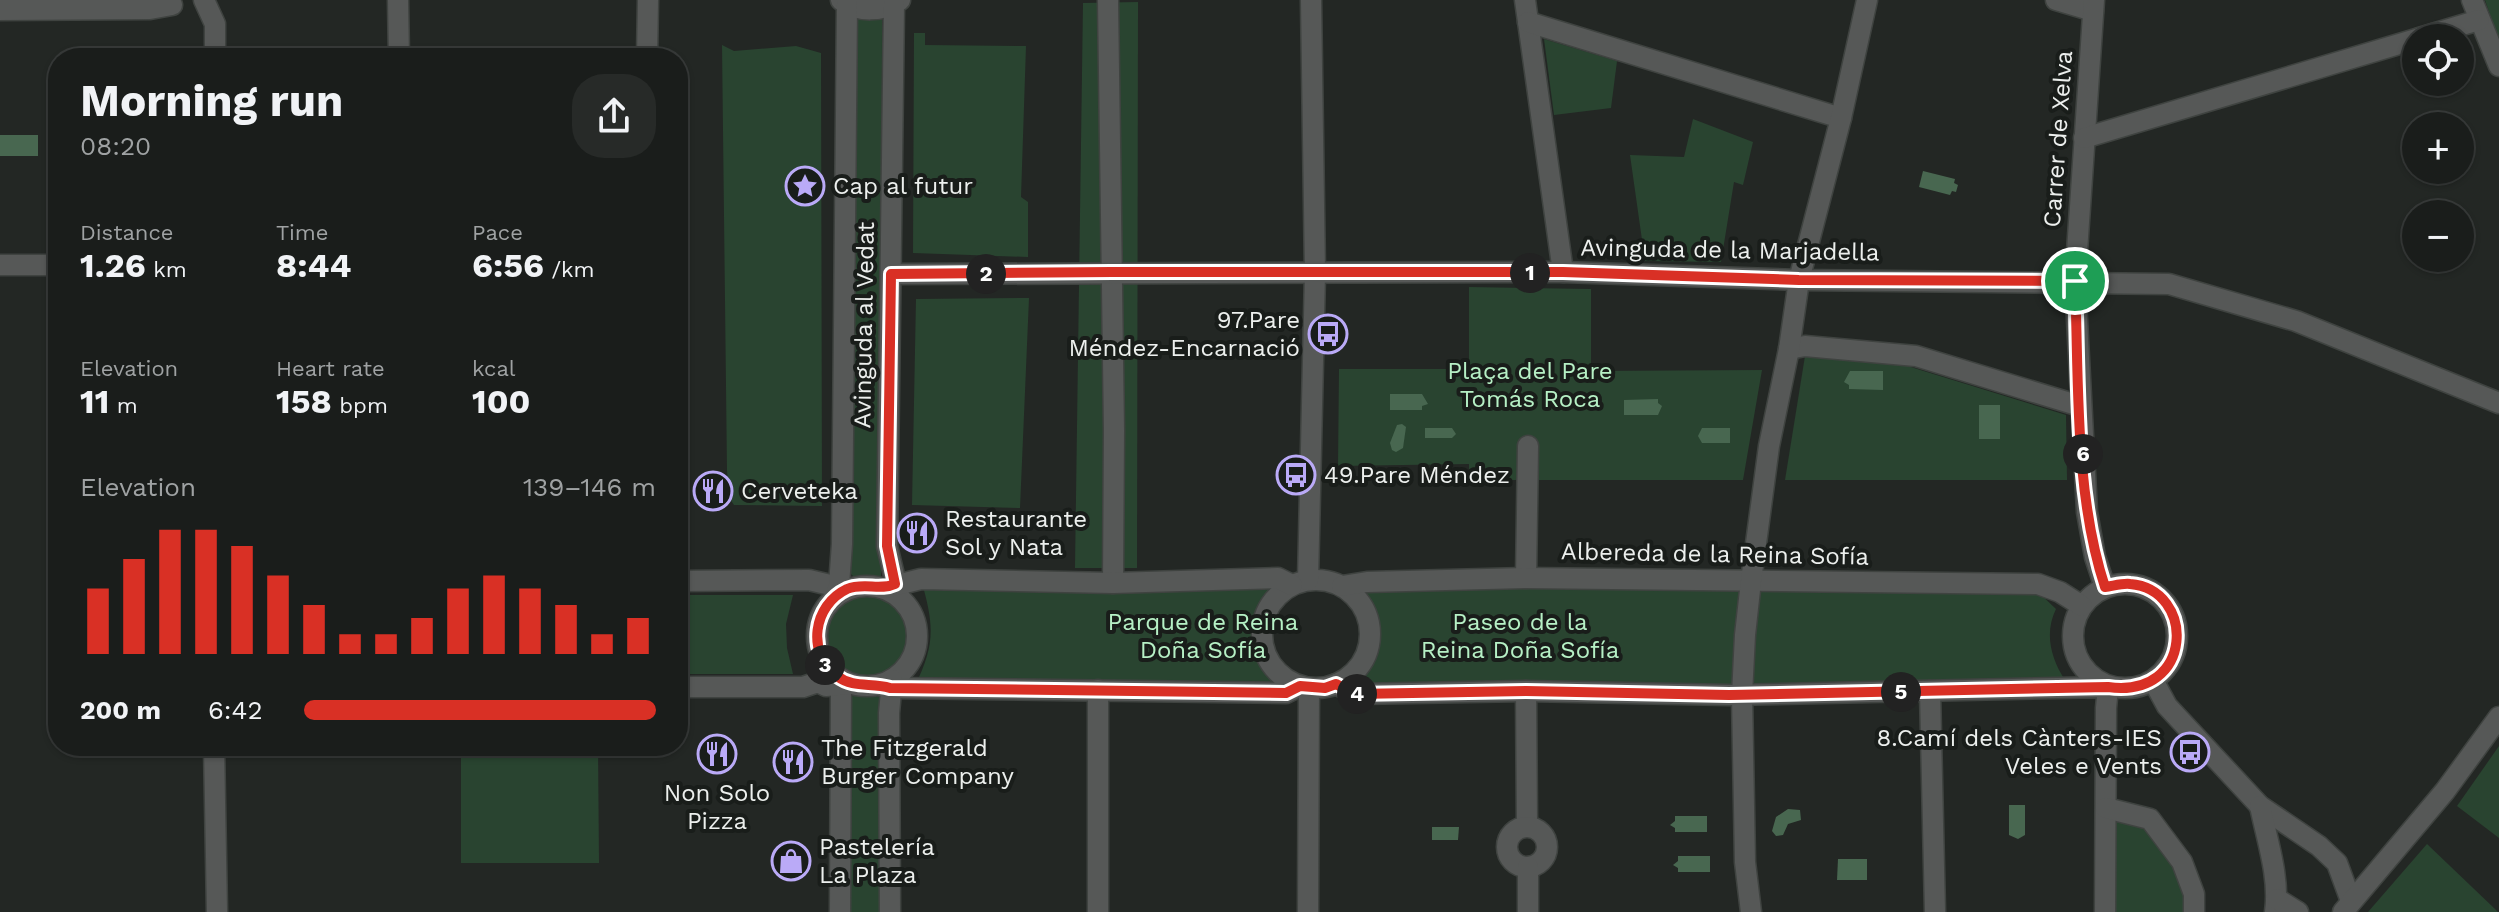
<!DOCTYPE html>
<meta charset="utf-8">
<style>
:root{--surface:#1a1d1b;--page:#272a28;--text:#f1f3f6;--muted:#9fa2a3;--line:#383b3a;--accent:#d93025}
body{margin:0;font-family:"Work Sans",sans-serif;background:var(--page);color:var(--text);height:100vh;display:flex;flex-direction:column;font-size:30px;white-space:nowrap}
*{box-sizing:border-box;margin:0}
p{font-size:26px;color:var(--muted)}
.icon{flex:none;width:44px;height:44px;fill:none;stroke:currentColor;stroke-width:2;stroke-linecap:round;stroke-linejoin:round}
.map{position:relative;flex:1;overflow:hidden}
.side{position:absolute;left:48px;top:48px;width:640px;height:708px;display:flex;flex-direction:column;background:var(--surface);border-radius:32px;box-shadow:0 2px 6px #0004,0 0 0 2px var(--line)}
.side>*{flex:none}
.controls{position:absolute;left:2402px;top:24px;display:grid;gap:16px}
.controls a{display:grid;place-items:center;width:72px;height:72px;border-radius:50%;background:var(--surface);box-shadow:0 2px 6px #0004,0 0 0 2px var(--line);font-size:40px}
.pin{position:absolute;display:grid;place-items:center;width:68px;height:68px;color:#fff;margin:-34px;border:4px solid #fff;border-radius:50%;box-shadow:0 2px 8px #0007}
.km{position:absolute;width:40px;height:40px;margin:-20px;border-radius:50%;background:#222;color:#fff;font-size:22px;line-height:40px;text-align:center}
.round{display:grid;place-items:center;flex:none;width:84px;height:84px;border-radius:32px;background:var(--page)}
.overview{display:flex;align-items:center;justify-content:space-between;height:136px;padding:0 32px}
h1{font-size:44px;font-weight:700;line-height:60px}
.stats{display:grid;grid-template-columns:repeat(3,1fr);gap:12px;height:136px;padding:8px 32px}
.stats div{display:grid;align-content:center}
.stats b{font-size:34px;font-weight:700}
.stats small{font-size:22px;font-weight:400}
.stats p{font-size:22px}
.chart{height:224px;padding:16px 32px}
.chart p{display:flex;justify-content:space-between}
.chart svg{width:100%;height:144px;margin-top:8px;stroke:var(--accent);stroke-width:6}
ul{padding:0 32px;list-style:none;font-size:26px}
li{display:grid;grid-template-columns:128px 96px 1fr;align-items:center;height:60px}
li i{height:20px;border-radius:10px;background:var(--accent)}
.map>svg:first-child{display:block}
.green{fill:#294430}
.water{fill:#486750}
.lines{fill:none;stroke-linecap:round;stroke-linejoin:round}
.minor-casing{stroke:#3f4340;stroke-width:23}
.minor{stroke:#565857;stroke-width:20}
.route-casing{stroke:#fff;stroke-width:16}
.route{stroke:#d93025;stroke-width:10}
.labels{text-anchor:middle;stroke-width:8;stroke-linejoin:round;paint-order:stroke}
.street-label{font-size:24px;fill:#ecefed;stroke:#191d1a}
.poi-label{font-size:24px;fill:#ecefed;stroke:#191d1a;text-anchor:start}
.park-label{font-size:24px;fill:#b6f0c5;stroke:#191d1a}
</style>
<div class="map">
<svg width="2499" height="912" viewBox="0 0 2499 912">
<rect width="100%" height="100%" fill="#232724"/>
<g class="green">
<path d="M2485,0h14v41z"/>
<path d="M1138,2l-1,566h-62l8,-565z"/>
<path d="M854,17l28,1 -1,558 -3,1h-24l-3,-3v-555z"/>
<path d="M914,33h11v12l101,1 -5,151 7,5v55l-115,-4z"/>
<path d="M1544,39l73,22 -6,47 -57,7z"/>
<path d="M722,45l12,6 62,-5 25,7 1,453 -88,-1 -4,-6 -3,-28z"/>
<path d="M1693,119l60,23 -10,43 -9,-3 -13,80 -76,-1 -15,-106 54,2z"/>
<path d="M1469,287l122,2v82l171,-1 -19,110h-274v-16l-131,2 1,-97h130z"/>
<path d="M1029,298l-9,210 -108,-3 4,-206z"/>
<path d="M1805,356l96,8 165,51 1,65h-282z"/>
<path d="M1360,576l676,14 20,19c-12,24 -5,50 9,71l-706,13c23,-52 23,-64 1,-117z"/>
<path d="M1286,577l-25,33 -4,42 29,41 -372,-5c22,-45 20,-62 7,-109z"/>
<path d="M678,595h115l-7,29 1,24 6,26h-115z"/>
<circle cx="866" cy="637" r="41"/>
<path d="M854,694l27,3v215h-30v-214z"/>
<path d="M461,746h137l1,117h-138z"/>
<path d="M2499,746v92l-42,-32z"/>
<path d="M2109,812l38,8 31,42 12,50h-81z"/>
<path d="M2427,844l68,65 3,3h-130z"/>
</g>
<g class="water">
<rect x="0" y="135" width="38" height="21"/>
<path d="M1923,171l32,8 -1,4 4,2 -2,7 -4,-1 -2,4 -31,-8z"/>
<path d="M1850,371h33v19l-34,-1v-4l-5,-3z"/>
<path d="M1390,394h32l6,10 -6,2v4h-32z"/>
<path d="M1658,399v4l4,3 -4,9h-34v-15z"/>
<rect x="1979" y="405" width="21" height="34"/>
<path d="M1402,424l4,3 -3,21 -7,4 -4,-2 -2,-7 7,-18z"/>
<path d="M1425,428h27l4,6 -4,4h-27z"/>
<path d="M1702,428h28v15h-28l-4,-7z"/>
<path d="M2009,805h16v30l-7,4 -9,-4z"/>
<path d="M1788,809l12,1 1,10 -13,4 -5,11 -7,1 -4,-5 4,-14z"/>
<path d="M1675,816h32v16h-32v-4l-5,-3 5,-4z"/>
<path d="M1432,827h27l-1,13h-26z"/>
<path d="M1678,856h32v16h-32v-4l-5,-3 5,-4z"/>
<path d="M1838,859h29v21h-30z"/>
</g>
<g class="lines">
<defs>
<g id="minor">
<path d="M204,0l11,24v34"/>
<path d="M398,0l1,58"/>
<path d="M841,0c17,13 42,12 59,0"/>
<path d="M1108,0l6,431 -1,152"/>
<path d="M1525,0l38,272"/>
<path d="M2056,0l37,11"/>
<path d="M2094,0l-19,281 12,231 8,45 10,30"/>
<path d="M2472,0l27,66"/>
<path d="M894,5l-7,541 12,50"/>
<path d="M0,10l150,-1 22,-4"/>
<path d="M1528,22l313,96"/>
<path d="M2419,38l60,-18"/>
<path d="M647,58l1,-58"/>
<path d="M2084,138l332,-99"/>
<path d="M0,265h58"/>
<path d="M891,274l672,-2 236,8 370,4 127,37 203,82"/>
<path d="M1789,349l16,-3 111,10 164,50"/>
<path d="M1526,578l2,-132"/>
<circle cx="1316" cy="634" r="54"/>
<path d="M1308,580l7,-307 -4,-273"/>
<path d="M678,581l131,-1 38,9"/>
<circle cx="2125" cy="636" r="52"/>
<circle cx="867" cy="636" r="50"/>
<path d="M1342,586l25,-4 159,-4 512,6 22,8 22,14"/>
<path d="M885,588l36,-9 192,4 165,-5 14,7"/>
<path d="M836,596l3,-11 3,-41 5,-539"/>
<path d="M837,677l4,8 -1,227"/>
<path d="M2154,682l13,24 93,100 59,40 18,17 14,38"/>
<path d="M1336,684l19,10 171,-3 203,4 379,-8 -2,21 -1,204"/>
<path d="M879,685l11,3 396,5 14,-7"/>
<path d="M678,687h125l15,-5 8,4 25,-2"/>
<path d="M1098,690v222"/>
<path d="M1526,691l1,135"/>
<path d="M1930,691l5,221"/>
<path d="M214,746l3,166"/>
<path d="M2260,806c7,34 20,72 15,106"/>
<path d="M2106,808l44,11 32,43 12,32v18"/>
<circle cx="1527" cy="847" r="20"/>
<path d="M1528,867v45"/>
<path d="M2277,899l21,13"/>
<path d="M890,912l-1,-199 3,-33"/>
<path d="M1308,912l1,-224"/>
<path d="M1751,912l-6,-50 -3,-167 3,-60 6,-54 18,-135 20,-97 10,-69 42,-162 26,-118"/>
<path d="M2343,912l102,-121 54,-74"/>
</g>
</defs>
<use href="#minor" class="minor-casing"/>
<use href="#minor" class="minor"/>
</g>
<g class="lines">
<defs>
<path id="route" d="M1112,272h451l236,8 276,1c4,99 -1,212 30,306 8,-1 18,-4 25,-3 66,5 65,115 -22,103l-379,8 -203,-4 -171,3 -19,-10 -11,4 -25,-2 -14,7 -396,-5c-19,-6 -36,1 -53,-12 -31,-23 -24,-71 10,-87 17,-7 33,2 48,-5l-8,-38 4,-272z"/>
</defs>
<use href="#route" class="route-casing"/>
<use href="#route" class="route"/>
</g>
<defs>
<symbol id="sight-ring" viewBox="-11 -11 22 22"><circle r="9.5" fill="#191d1a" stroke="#baaaf7" stroke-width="1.5"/><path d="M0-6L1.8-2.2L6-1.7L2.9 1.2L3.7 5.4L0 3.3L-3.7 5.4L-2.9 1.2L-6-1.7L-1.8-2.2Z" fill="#baaaf7"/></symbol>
<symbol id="bus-ring" viewBox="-11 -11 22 22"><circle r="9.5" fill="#191d1a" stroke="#baaaf7" stroke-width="1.5"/><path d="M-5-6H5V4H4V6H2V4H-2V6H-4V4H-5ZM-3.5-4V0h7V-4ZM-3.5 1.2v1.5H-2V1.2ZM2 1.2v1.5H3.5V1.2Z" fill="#baaaf7"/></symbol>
<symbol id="restaurant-ring" viewBox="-11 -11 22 22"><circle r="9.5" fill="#191d1a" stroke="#baaaf7" stroke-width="1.5"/><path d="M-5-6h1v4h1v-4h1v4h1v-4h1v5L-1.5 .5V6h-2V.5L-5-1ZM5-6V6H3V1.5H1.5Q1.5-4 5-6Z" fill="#baaaf7"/></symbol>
<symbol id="shop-ring" viewBox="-11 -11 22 22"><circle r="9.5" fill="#191d1a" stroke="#baaaf7" stroke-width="1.5"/><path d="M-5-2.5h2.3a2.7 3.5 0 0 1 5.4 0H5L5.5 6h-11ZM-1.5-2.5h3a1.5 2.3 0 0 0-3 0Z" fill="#baaaf7"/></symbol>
</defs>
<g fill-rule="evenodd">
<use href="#sight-ring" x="783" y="164" width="44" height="44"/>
<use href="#bus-ring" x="1306" y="312" width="44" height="44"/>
<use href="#bus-ring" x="1274" y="453" width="44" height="44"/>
<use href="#restaurant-ring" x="691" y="469" width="44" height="44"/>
<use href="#restaurant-ring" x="895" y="511" width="44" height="44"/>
<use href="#bus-ring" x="2168" y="730" width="44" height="44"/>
<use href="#restaurant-ring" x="695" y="732" width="44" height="44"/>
<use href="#restaurant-ring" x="771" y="740" width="44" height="44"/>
<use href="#shop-ring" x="769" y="839" width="44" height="44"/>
</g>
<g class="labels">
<g class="street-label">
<text transform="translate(2058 139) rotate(-86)" y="8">Carrer de Xelva</text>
<text transform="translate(1730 250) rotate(1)" y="8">Avinguda de la Marjadella</text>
<text transform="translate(864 325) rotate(-89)" y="8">Avinguda al Vedat</text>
<text transform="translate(1715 554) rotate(1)" y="8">Albereda de la Reina Sofía</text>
</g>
<g class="poi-label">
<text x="833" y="194">Cap al futur</text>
<text x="1300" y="328" text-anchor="end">97.Pare<tspan x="1300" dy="28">Méndez-Encarnació</tspan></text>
<text x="1324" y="483">49.Pare Méndez</text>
<text x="741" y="499">Cerveteka</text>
<text x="945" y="527">Restaurante<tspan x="945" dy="28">Sol y Nata</tspan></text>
<text x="2162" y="746" text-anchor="end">8.Camí dels Cànters-IES<tspan x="2162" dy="28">Veles e Vents</tspan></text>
<text x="821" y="756">The Fitzgerald<tspan x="821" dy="28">Burger Company</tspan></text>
<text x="717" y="801" text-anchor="middle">Non Solo<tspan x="717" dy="28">Pizza</tspan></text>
<text x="819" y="855">Pastelería<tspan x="819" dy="28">La Plaza</tspan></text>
</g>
<g class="park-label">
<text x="1530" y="379">Plaça del Pare<tspan x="1530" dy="28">Tomás Roca</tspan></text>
<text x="1203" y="630">Parque de Reina<tspan x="1203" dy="28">Doña Sofía</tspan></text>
<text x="1520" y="630">Paseo de la<tspan x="1520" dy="28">Reina Doña Sofía</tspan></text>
</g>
</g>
</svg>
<div class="controls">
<a><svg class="icon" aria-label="locate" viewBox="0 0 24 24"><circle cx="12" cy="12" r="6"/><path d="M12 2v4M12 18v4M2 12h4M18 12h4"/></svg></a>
<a>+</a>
<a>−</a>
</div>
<div class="pin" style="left:2075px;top:281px;background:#1e9e55"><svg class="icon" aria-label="arrive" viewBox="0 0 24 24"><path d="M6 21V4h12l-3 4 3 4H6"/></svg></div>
<b class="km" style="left:1530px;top:273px">1</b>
<b class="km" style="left:986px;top:274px">2</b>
<b class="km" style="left:825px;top:665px">3</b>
<b class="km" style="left:1357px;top:694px">4</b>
<b class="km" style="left:1901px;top:692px">5</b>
<b class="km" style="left:2083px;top:454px">6</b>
<section class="side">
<div class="overview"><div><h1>Morning run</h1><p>08:20</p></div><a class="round"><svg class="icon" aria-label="share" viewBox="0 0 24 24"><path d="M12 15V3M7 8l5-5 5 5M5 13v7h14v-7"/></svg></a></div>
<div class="stats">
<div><p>Distance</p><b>1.26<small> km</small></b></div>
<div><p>Time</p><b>8:44</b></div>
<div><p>Pace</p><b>6:56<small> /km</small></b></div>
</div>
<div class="stats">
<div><p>Elevation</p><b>11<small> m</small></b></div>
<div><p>Heart rate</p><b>158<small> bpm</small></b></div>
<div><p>kcal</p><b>100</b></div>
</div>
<div class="chart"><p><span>Elevation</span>139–146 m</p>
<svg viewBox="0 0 160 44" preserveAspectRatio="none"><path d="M5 44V24M15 44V15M25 44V6M35 44V6M45 44V11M55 44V20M65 44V29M75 44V38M85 44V38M95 44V33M105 44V24M115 44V20M125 44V24M135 44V29M145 44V38M155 44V33"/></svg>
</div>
<ul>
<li><b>200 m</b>6:42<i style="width:100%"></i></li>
</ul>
</section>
</div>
